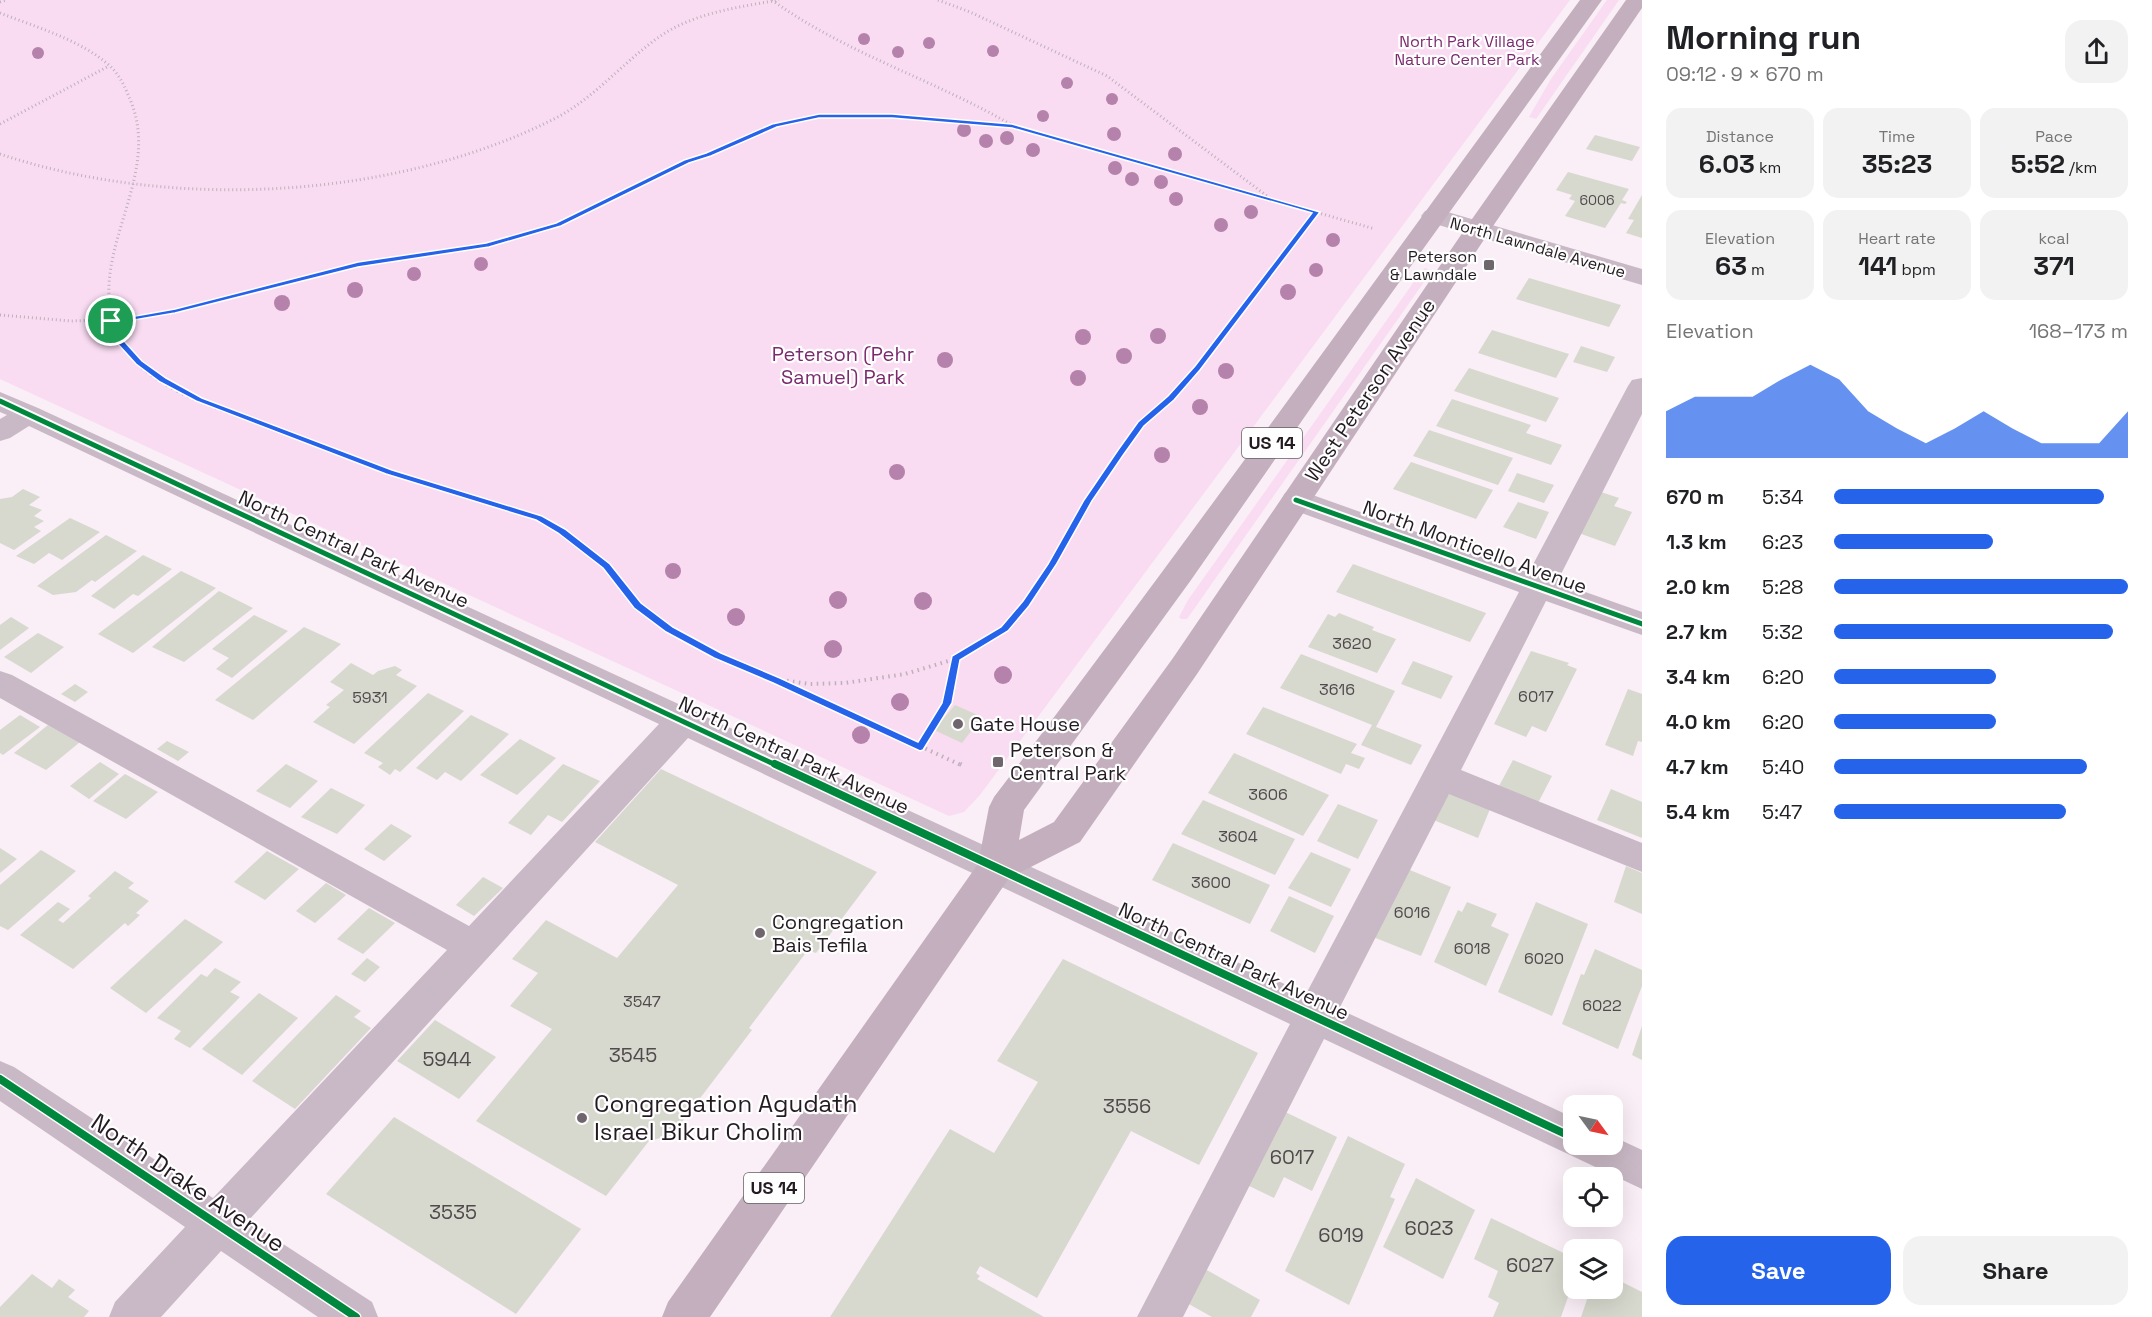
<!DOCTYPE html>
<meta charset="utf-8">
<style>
:root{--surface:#fff;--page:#f2f2f2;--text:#202124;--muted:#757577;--accent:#2563eb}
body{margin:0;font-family:"Space Grotesk",sans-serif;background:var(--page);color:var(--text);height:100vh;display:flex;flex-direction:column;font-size:22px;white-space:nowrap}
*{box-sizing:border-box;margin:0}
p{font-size:20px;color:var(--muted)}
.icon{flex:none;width:33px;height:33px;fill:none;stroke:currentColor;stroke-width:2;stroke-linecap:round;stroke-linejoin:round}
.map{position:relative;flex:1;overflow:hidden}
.side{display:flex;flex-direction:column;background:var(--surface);width:510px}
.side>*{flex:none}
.needle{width:39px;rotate:123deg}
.fabs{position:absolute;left:1563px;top:1095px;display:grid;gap:12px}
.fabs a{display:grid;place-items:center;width:60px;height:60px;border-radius:12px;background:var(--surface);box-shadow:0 6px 24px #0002;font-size:30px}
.pin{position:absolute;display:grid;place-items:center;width:51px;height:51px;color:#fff;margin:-26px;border:3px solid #fff;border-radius:50%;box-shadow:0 2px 6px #0007}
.round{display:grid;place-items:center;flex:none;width:63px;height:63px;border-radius:18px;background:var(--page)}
.headline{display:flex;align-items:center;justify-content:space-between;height:102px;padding:0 24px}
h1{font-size:33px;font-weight:800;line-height:45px}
.stats{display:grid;grid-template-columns:repeat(3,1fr);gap:9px;height:102px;padding:6px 24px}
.stats div{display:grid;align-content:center;border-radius:15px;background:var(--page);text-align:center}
.stats b{font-size:26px;font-weight:800}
.stats small{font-size:16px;font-weight:400}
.stats p{font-size:16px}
.chart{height:168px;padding:12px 24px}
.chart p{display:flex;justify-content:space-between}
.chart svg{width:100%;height:108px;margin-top:6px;fill:var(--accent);opacity:.7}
.primary-button{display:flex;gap:12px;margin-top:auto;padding:12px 24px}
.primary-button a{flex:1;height:69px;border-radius:18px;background:var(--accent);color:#fff;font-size:24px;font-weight:800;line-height:69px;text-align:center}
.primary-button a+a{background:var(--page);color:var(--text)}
ul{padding:0 24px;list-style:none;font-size:20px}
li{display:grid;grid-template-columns:96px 72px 1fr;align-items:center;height:45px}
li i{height:15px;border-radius:8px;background:var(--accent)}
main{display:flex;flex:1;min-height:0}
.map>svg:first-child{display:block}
.green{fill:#f9dcf2}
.building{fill:#d7d9ce}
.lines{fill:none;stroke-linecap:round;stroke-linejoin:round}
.path-far2{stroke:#bdb1ba;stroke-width:3;stroke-dasharray:1 3;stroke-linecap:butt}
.path-far1{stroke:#bdb1ba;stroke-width:4;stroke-dasharray:1.5 4.5;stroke-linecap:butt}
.path{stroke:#bdb1ba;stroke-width:4.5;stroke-dasharray:1.5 5;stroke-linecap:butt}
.minor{fill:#c9b8c5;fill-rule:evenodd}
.major{fill:#c3afbe;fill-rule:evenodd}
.cycleway-far1-casing{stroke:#fefefe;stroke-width:9}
.cycleway-casing{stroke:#fefefe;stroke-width:11}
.cycleway-far1{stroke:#00873e;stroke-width:5}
.cycleway{stroke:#00873e;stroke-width:8}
.tree{fill:#b482ab}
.route{fill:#2563eb;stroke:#fff;stroke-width:1.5;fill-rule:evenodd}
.poi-dot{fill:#6f656d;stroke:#fefefe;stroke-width:2}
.labels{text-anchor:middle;stroke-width:4.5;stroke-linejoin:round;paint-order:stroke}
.far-number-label{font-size:14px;fill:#514a4d}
.far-park-label{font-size:16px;fill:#7b2a6d;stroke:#fefefe}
.far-street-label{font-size:16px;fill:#241b22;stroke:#fefefe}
.far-poi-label{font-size:16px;fill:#241b22;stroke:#fefefe;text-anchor:end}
.number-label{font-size:16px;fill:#514a4d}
.shield{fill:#fefefe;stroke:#655f64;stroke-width:1.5}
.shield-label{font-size:18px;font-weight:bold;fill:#241b22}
.park-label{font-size:20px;fill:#7b2a6d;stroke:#fefefe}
.street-label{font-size:20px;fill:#241b22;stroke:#fefefe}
.poi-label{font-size:20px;fill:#241b22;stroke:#fefefe;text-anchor:start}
.near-number-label{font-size:20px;fill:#514a4d}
.near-poi-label{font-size:24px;fill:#241b22;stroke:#fefefe;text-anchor:start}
.near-street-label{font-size:24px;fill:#241b22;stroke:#fefefe}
</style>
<main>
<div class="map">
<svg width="1642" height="1317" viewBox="0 0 1642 1317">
<rect width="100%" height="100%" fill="#faeef7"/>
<g class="green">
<path d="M0,0h1570l-590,795 -16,17 -15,4 -949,-437z"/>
<path d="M1607,0h12l-83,119 -7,-2 22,-38z"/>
<path d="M1426,268l5,4 -244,347h-6l-2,-2 9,-17 235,-331z"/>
</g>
<g class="building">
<path d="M1595,135l45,12 -8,14 -46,-12z"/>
<path d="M1568,172l61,17 -7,11 5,2 -2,2 -4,-1 -16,25 -40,-12 10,-15 -6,-2 3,-4 -16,-5z"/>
<path d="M1642,195v43l-16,-5 8,-13 -6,-1z"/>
<path d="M1529,278l92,27 -12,22 -93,-28z"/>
<path d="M1492,330l77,24 -13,24 -78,-25z"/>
<path d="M1581,346l34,11 -8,15 -34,-10z"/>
<path d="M1469,368l90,30 -13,24 -92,-31z"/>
<path d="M1452,399l79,26 -5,8 36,12 -11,20 -115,-39z"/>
<path d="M1429,430l84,28 -15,27 -85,-29z"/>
<path d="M1411,462l82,28 -17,29 -83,-30z"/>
<path d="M1517,473l37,12 -10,18 -36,-12z"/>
<path d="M23,489l17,8 -11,8 13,5 -8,6 10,5 -10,6 7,4 -27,19 -14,-7v-44l12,-2z"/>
<path d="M1595,490l24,8 -5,8 18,6 -17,34 -42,-15z"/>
<path d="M1518,502l31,10 -13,27 -33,-12z"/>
<path d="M70,518l30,14 -38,28 -13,-7 -15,11 -18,-8z"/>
<path d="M106,535l31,16 -42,31 -3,-2 -16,12 -23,3 -16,-9z"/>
<path d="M143,555l29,14 -34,27 -5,-2 -19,15 -23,-13z"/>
<path d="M1353,564l133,49 -16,29 -134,-50z"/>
<path d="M181,571l35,17 -83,65 -35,-19z"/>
<path d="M219,591l34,17 -69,54 -32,-15z"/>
<path d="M1339,613l35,14 -2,3 24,9 -19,34 -69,-26 20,-33 7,3z"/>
<path d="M254,615l34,16 -56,47 -16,-9 13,-11 -17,-9z"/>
<path d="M11,617l18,11 -29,22v-25z"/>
<path d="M304,627l37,17 -88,76 -38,-20z"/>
<path d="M38,633l26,14 -33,26 -27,-16z"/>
<path d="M1531,651l38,12 -2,2 10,4 -31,63 -14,-6 -6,11 -32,-13z"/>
<path d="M1301,654l94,37 -19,36 46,18 -11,20 -50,-20 11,-20 -92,-37z"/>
<path d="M1413,661l40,15 -12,23 -40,-15z"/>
<path d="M351,663l22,12 5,-4 17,-5 7,4 -6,5 21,11 -63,58 -41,-22 17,-15 -4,-2 18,-15 -14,-8z"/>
<path d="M75,684l13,8 -13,10 -14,-8z"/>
<path d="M1628,689l14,5v48l-4,-1 -5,15 -28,-11z"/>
<path d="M428,693l36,18 -64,61 -5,-3 -5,6 -12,-8 5,-4 -19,-10z"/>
<path d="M955,705l27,12 -20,26 -28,-13z"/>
<path d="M1263,707l94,37 -6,9 14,5 -6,11 -13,-5 -5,10 -95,-40z"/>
<path d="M20,715l20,12 -37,28 -3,-2v-23z"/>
<path d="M471,715l38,19 -48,47 -16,-9 -8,8 -21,-12z"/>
<path d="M48,725l32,17 -34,28 -32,-17z"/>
<path d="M520,739l36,19 -39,37 -37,-20z"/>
<path d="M167,741l22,11 -11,9 -21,-12z"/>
<path d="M1234,753l95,42 -26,41 -95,-43z"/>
<path d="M1513,760l39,16 -14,27 -39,-17z"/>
<path d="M100,762l19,12 -30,25 -19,-13z"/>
<path d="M286,764l32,17 -28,27 -34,-17z"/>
<path d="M563,764l37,17 -38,41 -14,-7 -17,20 -23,-12z"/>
<path d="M661,769l216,103 -61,81 -8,-3 -59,78 3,2 -80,105 -23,6 -43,55 -130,-75 76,-92 -42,-23 28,-33 -26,-14 34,-39 71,38 61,-73 -83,-43z"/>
<path d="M125,774l33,18 -32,27 -33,-18z"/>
<path d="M331,788l34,17 -28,29 -36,-17z"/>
<path d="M1611,789l31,13v36l-45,-18z"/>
<path d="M1444,791l46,18 -12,29 -47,-19z"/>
<path d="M1203,800l92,39 -20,36 -94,-41z"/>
<path d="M1338,804l40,16 -20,39 -41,-18z"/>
<path d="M391,824l21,12 -28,25 -20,-12z"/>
<path d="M1173,843l97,42 -20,39 -98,-44z"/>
<path d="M0,848l17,11 -17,14z"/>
<path d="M41,850l35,21 -68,59 -8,-4v-41z"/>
<path d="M267,851l32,18 -34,31 -31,-18z"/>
<path d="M1311,852l40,17 -20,38 -43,-19z"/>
<path d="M1626,866l16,7v41l-28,-12z"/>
<path d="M1405,868l46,19 -30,69 -48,-19z"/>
<path d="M115,871l19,12 -6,5 21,13 -13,12 4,2 -12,11 -3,-3 -52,46 -53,-34 38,-33 12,7 -12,11 5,3 28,-25 -3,-2z"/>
<path d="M483,877l20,11 -29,28 -18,-11z"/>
<path d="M326,883l20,12 -31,28 -19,-12z"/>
<path d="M1289,896l45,20 -19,37 -45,-22z"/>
<path d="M1467,902l30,12 -6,12 18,8 -23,52 -52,-24 24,-52 4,2z"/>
<path d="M1536,902l52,22 -36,92 -54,-24z"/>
<path d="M369,908l26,15 -32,31 -26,-15z"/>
<path d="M185,919l38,23 -77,71 -36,-25z"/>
<path d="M1595,949l47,21v16l-24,63 -56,-25 19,-50 3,1z"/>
<path d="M367,958l13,9 -15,15 -14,-8z"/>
<path d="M1063,959l195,94 -59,112 -68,-34 -94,167 -57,-32 -4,7 4,3 -3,3 67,38h-214l120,-188 44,24 44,-71 -41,-21z"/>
<path d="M215,968l26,14 -11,10 10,5 -50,51 -16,-9 7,-8 -24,-13 44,-44 6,3z"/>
<path d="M259,993l39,25 -56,57 -40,-26z"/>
<path d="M336,995l25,16 -7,6 17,11 -76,81 -43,-28z"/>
<path d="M435,1020l61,37 -37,42 -62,-38z"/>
<path d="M1642,1026v34l-10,-5z"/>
<path d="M1279,1109l58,28 -25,54 -28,-14 -10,21 -31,-15z"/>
<path d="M394,1117l187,112 -65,85 -190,-120z"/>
<path d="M1348,1136l57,28 -15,33 5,2 -46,106 -64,-34z"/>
<path d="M1416,1178l59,32 -32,69 -60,-32z"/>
<path d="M1491,1218l83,40v22l-13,37h-68l6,-14 -11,-6 10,-26 -24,-12z"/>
<path d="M1205,1269l55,31 -9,17h-39l-25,-14z"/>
<path d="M32,1274l20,14 7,-9 16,11 -7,7 21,14 -5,6h-84v-10z"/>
<path d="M1612,1277l30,15v25h-61l10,-29h21z"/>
</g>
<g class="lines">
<g class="path-far2">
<path d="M772,0c73,53 160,79 238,124"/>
<path d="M938,0l32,12 137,64 160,120"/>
<path d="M0,2l6,-2"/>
<path d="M0,13c36,14 81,27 110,53 9,8 15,21 19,31 37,81 -47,158 -11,239"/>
<path d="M0,124l109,-58"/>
<path d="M0,154c170,57 391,46 552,-34 41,-20 70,-57 107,-83 34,-24 80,-30 120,-37"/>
<path d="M0,315l71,6 62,-2 42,-8 183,-46 129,-20 72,-20 106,-54 43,-16 67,-30 44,-9h73l121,10 362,103"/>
<path d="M1222,336l95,-124"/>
</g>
<g class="path-far1">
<path d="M117,334c26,56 102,73 153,93 40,15 79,32 120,45 49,17 100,29 149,46l22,13 45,35 31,40 32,24 48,26 60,24 186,86"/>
<path d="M781,680l29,4 35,-1 60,-9 50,-15 50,-30 47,-64 36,-65 53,-76 30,-26 52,-64"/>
<path d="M920,748l27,-45 8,-44"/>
</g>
<path class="path" d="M960,764l4,2"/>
<g class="minor">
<path d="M1434,208l208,61v16l-217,-64 -4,-5 4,-5z"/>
<path d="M1642,378v36l-85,168 85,30v23l-96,-34 -85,169 181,73v29l-193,-78 -110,215 235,109v26h38v-8l30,14v39l-318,-150 -141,278h-46l153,-293 -602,-286 -440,483 124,81 6,15h-60l-97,-66 -60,66h-52l6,-15 70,-75 -185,-126v-40l14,6 199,131 234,-248 -447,-252v-27l12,4 457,251 190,-202 -630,-298 -19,12 -10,3v-22l7,-4 -7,-3v-20l38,16 1268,586 213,-402 -234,-85 -4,-7 4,-7 11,-3 11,3 222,79 99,-186 4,-6z"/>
</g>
<path class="major" d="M1580,0h22l-232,323 -179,257 -167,230 -5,30 35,-18 119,-164 292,-429 161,-229h16v8l-151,221 -294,445 -117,168 -71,36 -299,439h-48l6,-15 310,-438 11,-57 5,-10c199,-263 391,-531 586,-797z"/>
<defs>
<g id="cycleway-far1">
<path d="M0,401l778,365"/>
<path d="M1296,500l346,124"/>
</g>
<g id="cycleway">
<path d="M775,764l799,374"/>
<path d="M0,1079l356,238"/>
</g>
</defs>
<use href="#cycleway-far1" class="cycleway-far1-casing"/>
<use href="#cycleway" class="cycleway-casing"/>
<use href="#cycleway-far1" class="cycleway-far1"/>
<use href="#cycleway" class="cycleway"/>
</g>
<g class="tree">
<circle cx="864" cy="39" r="6"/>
<circle cx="929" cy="43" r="6"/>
<circle cx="993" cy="51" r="6"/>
<circle cx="898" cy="52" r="6"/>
<circle cx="38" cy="53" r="6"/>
<circle cx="1067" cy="83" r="6"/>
<circle cx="1112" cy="99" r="6"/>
<circle cx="1043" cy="116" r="6"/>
<circle cx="964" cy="130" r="7"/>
<circle cx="1114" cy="134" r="7"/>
<circle cx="1007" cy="138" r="7"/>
<circle cx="986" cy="141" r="7"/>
<circle cx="1033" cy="150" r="7"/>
<circle cx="1175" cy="154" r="7"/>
<circle cx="1115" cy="168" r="7"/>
<circle cx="1132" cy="179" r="7"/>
<circle cx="1161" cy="182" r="7"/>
<circle cx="1176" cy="199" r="7"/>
<circle cx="1251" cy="212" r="7"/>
<circle cx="1221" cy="225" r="7"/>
<circle cx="1333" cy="240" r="7"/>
<circle cx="481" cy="264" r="7"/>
<circle cx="1316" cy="270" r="7"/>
<circle cx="414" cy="274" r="7"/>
<circle cx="355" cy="290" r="8"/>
<circle cx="1288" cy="292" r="8"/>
<circle cx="282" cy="303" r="8"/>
<circle cx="1158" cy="336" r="8"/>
<circle cx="1083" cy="337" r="8"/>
<circle cx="1124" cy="356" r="8"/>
<circle cx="945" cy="360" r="8"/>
<circle cx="1226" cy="371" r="8"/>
<circle cx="1078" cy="378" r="8"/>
<circle cx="1200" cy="407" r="8"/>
<circle cx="1162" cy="455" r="8"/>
<circle cx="897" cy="472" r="8"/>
<circle cx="673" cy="571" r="8"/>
<circle cx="838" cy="600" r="9"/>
<circle cx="923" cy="601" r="9"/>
<circle cx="736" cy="617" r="9"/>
<circle cx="833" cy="649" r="9"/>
<circle cx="1003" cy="675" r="9"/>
<circle cx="900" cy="702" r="9"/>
<circle cx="861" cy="735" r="9"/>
</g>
<path class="route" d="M819,114h73l120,10 308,88 -120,158 -26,30 -30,26 -20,28 -32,47 -36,64 -27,41 -21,25 -48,29 -8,43 -29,47 -3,1 -147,-68 -59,-25 -48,-26 -32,-24 -31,-40 -45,-35 -22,-13 -150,-46 -190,-73 -36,-19 -24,-18 -19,-21 -10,-22 68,-12 183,-47 128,-19 70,-20 128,-63 22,-7 66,-29zM819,118h73l120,10 300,85 -117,153 -27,30 -30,26 -20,28 -34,50 -36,64 -25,37 -22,26 -49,29 -10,47 -24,39 -138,-64 -59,-25 -48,-26 -32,-24 -31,-39 -45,-35 -23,-13 -150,-46 -190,-72 -36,-20 -24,-17 -17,-19 -9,-19 59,-10 183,-46 131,-20 72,-21 128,-63 22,-7 66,-29z"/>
<g class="poi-dot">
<rect x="1483" y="259" width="12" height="12" rx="3"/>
<circle cx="958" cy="724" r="6"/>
<rect x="992" y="756" width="12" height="12" rx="3"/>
<circle cx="760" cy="933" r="6"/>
<circle cx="582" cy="1118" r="6"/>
</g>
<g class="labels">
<g class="far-number-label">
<text x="1597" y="205">6006</text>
</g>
<g class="far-park-label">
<text x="1467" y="47">North Park Village<tspan x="1467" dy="18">Nature Center Park</tspan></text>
</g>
<g class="far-street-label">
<text transform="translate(1538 247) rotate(16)" y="6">North Lawndale Avenue</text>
</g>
<g class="far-poi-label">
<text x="1477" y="262">Peterson<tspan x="1477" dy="18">&amp; Lawndale</tspan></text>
</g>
<g class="number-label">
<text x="1352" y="649">3620</text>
<text x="1337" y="695">3616</text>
<text x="1536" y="702">6017</text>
<text x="370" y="703">5931</text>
<text x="1268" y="800">3606</text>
<text x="1238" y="842">3604</text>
<text x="1211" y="888">3600</text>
<text x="1412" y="918">6016</text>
<text x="1472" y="954">6018</text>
<text x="1544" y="964">6020</text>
<text x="642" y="1007">3547</text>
<text x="1602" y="1011">6022</text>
</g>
<g class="shield">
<rect x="1242" y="428" width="60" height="30" rx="4.5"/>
<rect x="744" y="1173" width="60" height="30" rx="4.5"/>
</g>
<g class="shield-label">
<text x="1272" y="449">US 14</text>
<text x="774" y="1194">US 14</text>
</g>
<g class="park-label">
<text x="843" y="361">Peterson (Pehr<tspan x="843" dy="23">Samuel) Park</tspan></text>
</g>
<g class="street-label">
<text transform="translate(1370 390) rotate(-56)" y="7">West Peterson Avenue</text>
<text transform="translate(1475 547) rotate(20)" y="7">North Monticello Avenue</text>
<text transform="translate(354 549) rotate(25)" y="7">North Central Park Avenue</text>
<text transform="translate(794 755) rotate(25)" y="7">North Central Park Avenue</text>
<text transform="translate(1234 961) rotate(25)" y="7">North Central Park Avenue</text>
</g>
<g class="poi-label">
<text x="970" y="731">Gate House</text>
<text x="1010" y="757">Peterson &amp;<tspan x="1010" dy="23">Central Park</tspan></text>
<text x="772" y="929">Congregation<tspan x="772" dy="23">Bais Tefila</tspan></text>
</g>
<g class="near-number-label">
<text x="633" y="1062">3545</text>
<text x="447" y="1066">5944</text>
<text x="1127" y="1113">3556</text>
<text x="1292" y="1164">6017</text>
<text x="453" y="1219">3535</text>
<text x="1429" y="1235">6023</text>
<text x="1341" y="1242">6019</text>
<text x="1530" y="1272">6027</text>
</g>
<g class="near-poi-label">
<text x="594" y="1112">Congregation Agudath<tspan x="594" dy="28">Israel Bikur Cholim</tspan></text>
</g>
<g class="near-street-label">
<text transform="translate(188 1183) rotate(34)" y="8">North Drake Avenue</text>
</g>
</g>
</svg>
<div class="fabs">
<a><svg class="needle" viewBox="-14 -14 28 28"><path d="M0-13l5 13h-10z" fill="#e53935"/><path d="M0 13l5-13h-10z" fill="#757577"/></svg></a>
<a><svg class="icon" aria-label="locate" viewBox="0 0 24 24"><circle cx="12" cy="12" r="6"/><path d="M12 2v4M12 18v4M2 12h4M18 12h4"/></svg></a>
<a><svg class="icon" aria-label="layers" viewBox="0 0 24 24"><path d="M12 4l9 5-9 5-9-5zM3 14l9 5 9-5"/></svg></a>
</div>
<div class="pin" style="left:111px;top:321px;background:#1e9e55"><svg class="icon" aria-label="arrive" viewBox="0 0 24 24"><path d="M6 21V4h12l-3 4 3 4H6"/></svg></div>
</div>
<section class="side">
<div class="headline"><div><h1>Morning run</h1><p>09:12 · 9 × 670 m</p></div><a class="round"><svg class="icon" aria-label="share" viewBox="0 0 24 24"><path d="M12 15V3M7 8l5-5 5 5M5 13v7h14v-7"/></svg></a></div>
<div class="stats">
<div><p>Distance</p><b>6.03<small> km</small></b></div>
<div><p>Time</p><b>35:23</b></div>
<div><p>Pace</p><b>5:52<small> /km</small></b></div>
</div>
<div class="stats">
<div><p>Elevation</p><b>63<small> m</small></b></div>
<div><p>Heart rate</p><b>141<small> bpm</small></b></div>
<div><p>kcal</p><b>371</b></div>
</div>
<div class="chart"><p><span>Elevation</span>168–173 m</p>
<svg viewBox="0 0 160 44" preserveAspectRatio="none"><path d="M0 44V25L10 19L20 19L30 19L40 12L50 6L60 12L70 25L80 32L90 38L100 32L110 25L120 32L130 38L140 38L150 38L160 25V44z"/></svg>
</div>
<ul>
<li><b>670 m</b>5:34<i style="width:92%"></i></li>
<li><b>1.3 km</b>6:23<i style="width:54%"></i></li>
<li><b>2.0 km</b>5:28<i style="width:100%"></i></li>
<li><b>2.7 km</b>5:32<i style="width:95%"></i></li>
<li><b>3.4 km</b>6:20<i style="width:55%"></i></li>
<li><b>4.0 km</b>6:20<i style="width:55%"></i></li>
<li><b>4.7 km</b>5:40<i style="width:86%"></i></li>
<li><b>5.4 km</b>5:47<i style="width:79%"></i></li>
</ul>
<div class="primary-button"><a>Save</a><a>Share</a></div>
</section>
</main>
